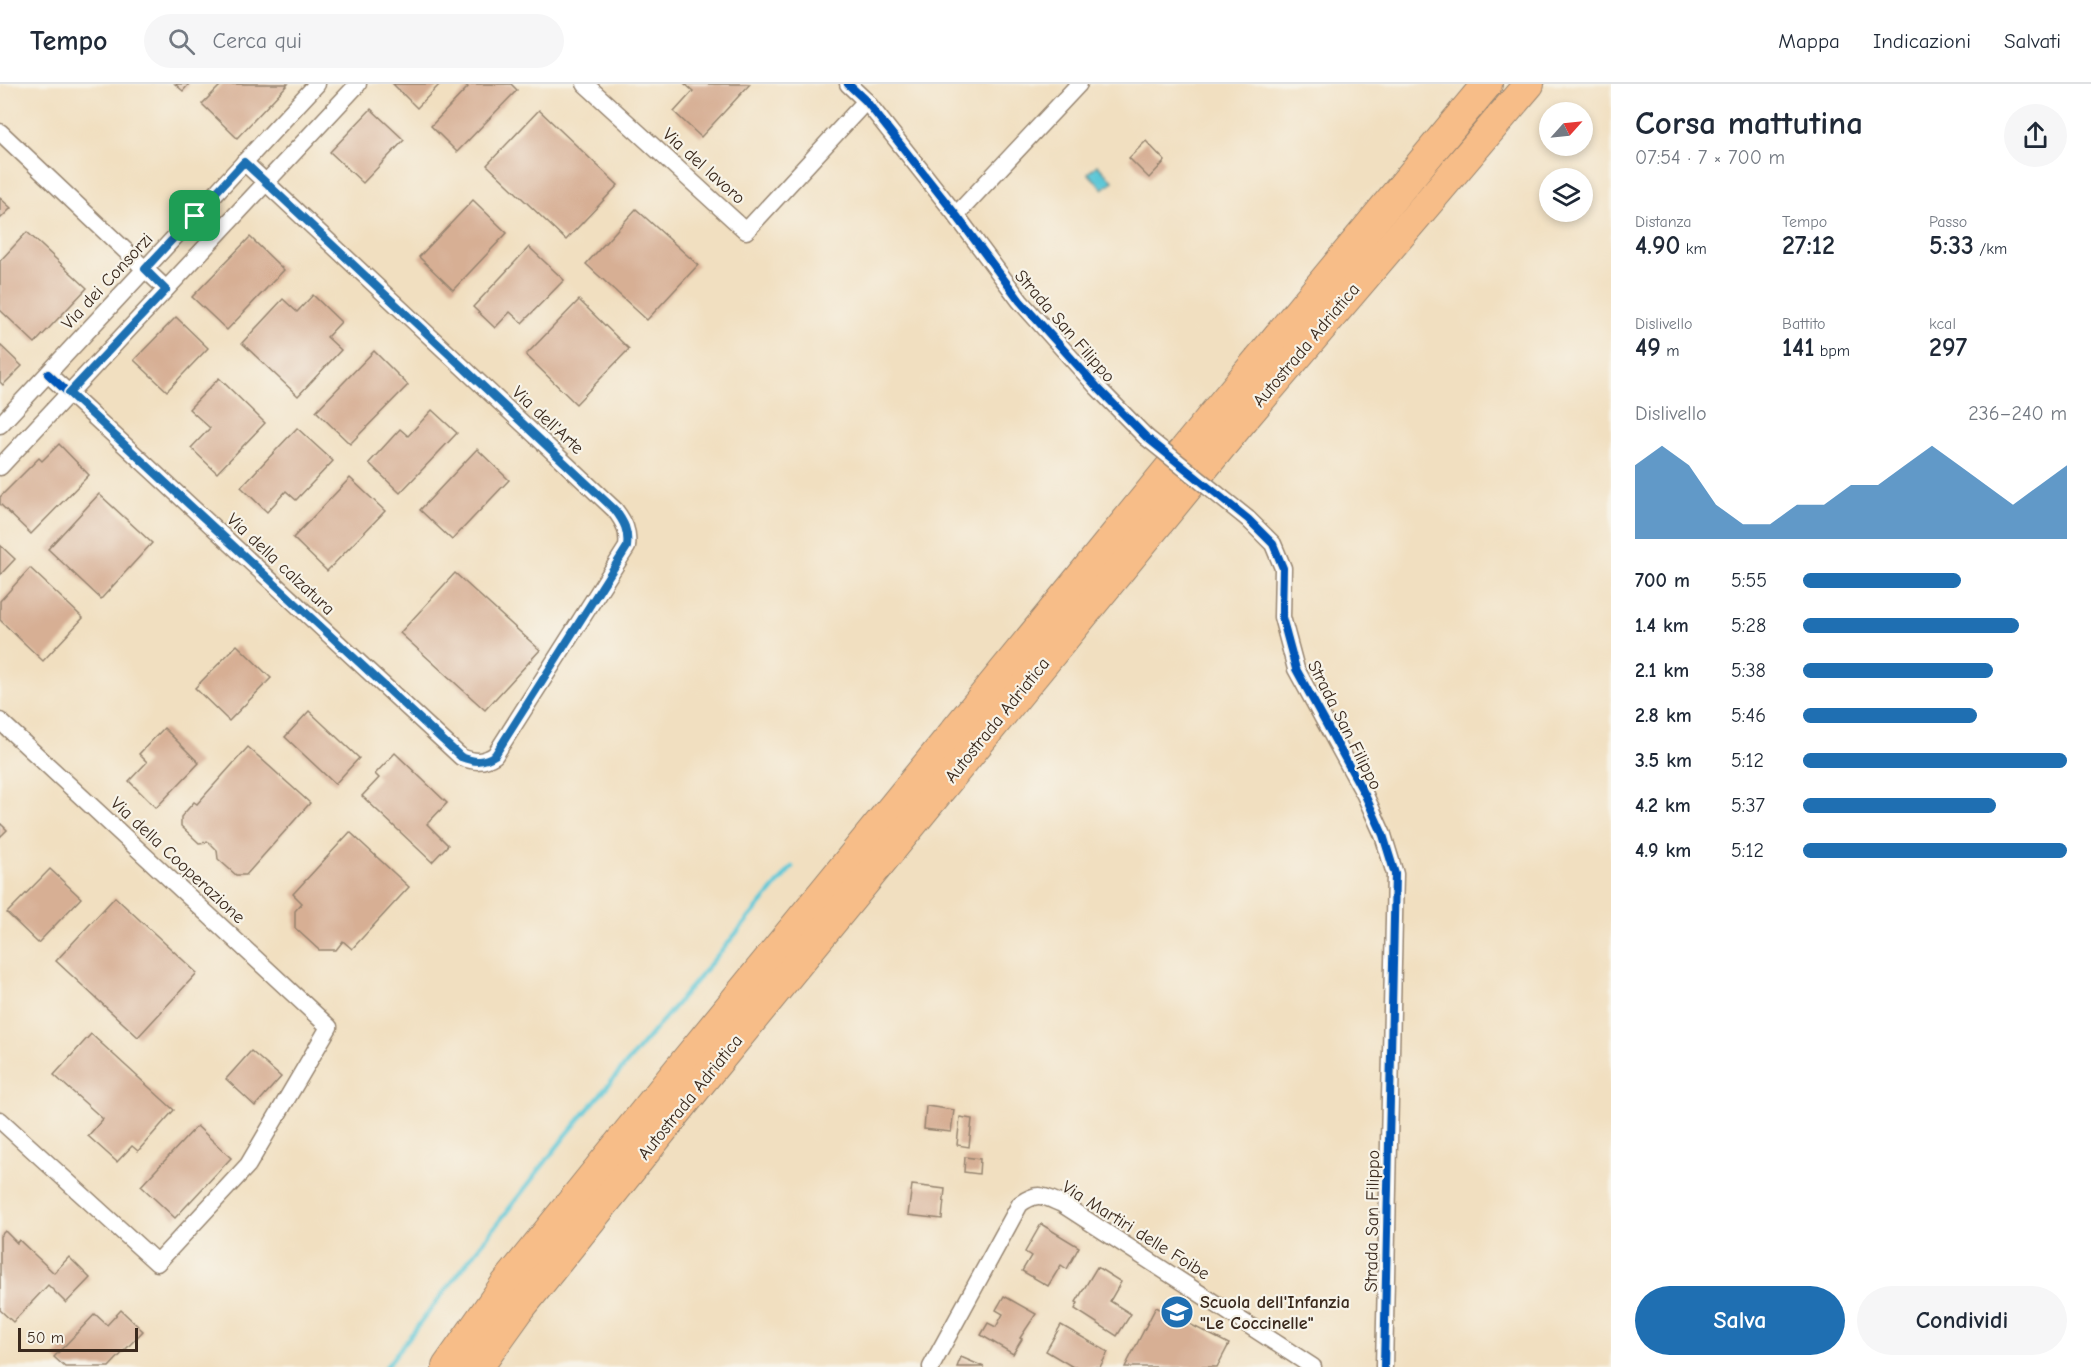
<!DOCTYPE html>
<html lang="it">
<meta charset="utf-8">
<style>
:root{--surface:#fff;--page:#f6f6f7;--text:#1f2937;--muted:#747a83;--line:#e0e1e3;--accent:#1f6fb2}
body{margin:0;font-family:"Comic Neue",sans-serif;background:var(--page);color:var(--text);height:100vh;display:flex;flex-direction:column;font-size:22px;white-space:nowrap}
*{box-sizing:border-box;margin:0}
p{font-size:20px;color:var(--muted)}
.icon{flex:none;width:33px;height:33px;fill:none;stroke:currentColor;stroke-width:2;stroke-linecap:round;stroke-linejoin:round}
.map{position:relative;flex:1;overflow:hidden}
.side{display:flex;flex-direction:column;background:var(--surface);width:480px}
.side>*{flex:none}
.needle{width:39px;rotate:63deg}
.fabs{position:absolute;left:1539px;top:18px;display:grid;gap:12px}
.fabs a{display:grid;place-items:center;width:54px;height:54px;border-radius:50%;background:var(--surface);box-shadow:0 3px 9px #0003;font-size:30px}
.scale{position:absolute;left:18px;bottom:15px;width:120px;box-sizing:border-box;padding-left:6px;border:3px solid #3b2a1e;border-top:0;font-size:16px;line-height:21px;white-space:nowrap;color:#3b2a1e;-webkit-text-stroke:4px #f7f3e8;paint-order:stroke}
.pin{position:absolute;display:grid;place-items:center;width:51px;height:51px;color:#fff;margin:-26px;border-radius:12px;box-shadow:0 3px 9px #0006}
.round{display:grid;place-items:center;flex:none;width:63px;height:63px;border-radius:32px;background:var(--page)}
.summary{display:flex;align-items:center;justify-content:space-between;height:102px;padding:0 24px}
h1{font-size:33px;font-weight:600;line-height:45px}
.stats{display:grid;grid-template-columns:repeat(3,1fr);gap:9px;height:102px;padding:6px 24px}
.stats div{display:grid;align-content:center}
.stats b{font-size:26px;font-weight:600}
.stats small{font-size:16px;font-weight:400}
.stats p{font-size:16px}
.chart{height:168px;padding:12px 24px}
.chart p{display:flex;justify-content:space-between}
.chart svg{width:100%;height:108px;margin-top:6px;fill:var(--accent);opacity:.7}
.cta{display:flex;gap:12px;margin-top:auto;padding:12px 24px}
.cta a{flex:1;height:69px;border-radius:36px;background:var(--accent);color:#fff;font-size:24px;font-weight:600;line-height:69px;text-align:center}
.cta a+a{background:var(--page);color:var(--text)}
ul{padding:0 24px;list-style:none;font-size:20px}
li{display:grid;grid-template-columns:96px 72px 1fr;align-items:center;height:45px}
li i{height:15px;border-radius:8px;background:var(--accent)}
header{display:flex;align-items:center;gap:36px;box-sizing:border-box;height:84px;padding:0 30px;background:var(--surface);border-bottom:2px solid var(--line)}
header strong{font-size:28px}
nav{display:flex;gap:33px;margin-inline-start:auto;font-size:21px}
.search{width:420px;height:54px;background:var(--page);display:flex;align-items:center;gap:15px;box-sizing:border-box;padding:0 21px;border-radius:33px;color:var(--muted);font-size:22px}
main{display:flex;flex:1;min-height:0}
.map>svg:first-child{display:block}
.water{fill:#5cc7d7;stroke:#4c787a;stroke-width:1.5}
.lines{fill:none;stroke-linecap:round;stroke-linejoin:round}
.stream{stroke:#5cc7d7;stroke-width:4.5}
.building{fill:#d7af94}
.minor-casing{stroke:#96846f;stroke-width:19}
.motorway-casing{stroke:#96846f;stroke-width:32}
.minor{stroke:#fff;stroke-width:16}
.motorway{stroke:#f7bd88;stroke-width:30}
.minor-bridge-casing{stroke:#96846f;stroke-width:19;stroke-linecap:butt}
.minor-bridge{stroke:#fff;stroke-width:16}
.cycleway-casing{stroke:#f7f3e8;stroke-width:11}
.cycleway{stroke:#0057b8;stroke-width:8}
.route-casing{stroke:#fff;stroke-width:12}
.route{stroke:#1f6fb2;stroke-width:8}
.labels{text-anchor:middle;stroke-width:4.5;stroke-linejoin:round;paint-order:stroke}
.street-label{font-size:18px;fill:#3b2a1e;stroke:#f7f3e8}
.poi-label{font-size:18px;font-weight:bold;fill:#3b2a1e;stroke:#f7f3e8;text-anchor:start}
</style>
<header>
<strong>Tempo</strong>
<div class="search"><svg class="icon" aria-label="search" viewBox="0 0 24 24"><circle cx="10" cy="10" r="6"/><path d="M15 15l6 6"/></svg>Cerca qui</div>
<nav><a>Mappa</a><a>Indicazioni</a><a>Salvati</a></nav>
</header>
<main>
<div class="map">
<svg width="1611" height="1283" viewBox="0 0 1611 1283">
<rect width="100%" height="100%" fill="#f7f3e8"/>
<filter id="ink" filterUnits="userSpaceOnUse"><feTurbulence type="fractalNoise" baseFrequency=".0167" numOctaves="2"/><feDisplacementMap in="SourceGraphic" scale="12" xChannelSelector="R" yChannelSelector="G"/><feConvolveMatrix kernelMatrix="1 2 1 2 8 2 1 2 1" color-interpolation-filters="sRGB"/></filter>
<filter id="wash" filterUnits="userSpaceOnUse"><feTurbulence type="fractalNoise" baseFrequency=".008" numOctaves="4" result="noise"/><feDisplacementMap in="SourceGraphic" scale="24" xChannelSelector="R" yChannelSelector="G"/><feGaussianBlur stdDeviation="1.35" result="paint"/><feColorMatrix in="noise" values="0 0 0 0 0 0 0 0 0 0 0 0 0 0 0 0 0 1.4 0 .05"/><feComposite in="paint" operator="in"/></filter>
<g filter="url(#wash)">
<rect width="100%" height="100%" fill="#f1dfc0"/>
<path class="water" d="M1097,81l16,16 -10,8 -15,-16z"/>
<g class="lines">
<path class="stream" d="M386,1283l181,-233 225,-267"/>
</g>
<g id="blocks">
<g class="building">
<path d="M175,0h14l-6,7z"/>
<path d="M222,0h66l-51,54 -35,-34z"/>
<path d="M393,0h47l-23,24z"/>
<path d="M464,0h47l6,6 -60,62 -26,-26 37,-39z"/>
<path d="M685,0h65l-49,53 -27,-25 19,-21z"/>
<path d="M371,25l33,31 -41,43 -33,-31z"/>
<path d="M539,26l79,75 -52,55 -79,-75z"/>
<path d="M1146,57l19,20 -16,17 -20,-20z"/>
<path d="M0,114l11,10 -11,11z"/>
<path d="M473,116l34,33 -54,57 -34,-33z"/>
<path d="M636,125l62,56 -51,55 -61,-56z"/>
<path d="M27,148l60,56 -52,55 -35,-33v-49z"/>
<path d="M250,153l34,33 -57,60 -35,-33z"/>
<path d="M529,163l35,33 -42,43 -12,-11 -15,16 -22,-21z"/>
<path d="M313,211l28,27 -14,15 14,13 -43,46 -56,-53 41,-44 14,13z"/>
<path d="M579,216l50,49 -53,55 -50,-49z"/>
<path d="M176,233l32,31 -41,43 -33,-31z"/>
<path d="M0,261l22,21 -19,19 -3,-3z"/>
<path d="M374,267l34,34 -58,59 -34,-33z"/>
<path d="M219,294l46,45 -48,50 -26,-25 19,-20 -21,-19z"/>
<path d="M432,326l25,23 -57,60 -31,-30 31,-34 8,7z"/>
<path d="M297,344l36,33 -37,39 -10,-9 -19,21 -26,-25z"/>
<path d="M59,360l30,31 -58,59 -31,-30v-7l39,-39 3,3z"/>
<path d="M477,365l32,31 -57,60 -32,-30z"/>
<path d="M350,394l35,33 -58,60 -34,-33z"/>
<path d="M99,410l53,49 -51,56 -53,-50z"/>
<path d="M0,461l15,14 -15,16z"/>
<path d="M30,484l53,50 -40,43 -43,-41v-19z"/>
<path d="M455,489l85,77 -55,60 -85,-77z"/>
<path d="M237,561l34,33 -42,43 -34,-33z"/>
<path d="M309,627l50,47 -24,26 -50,-47z"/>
<path d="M164,644l35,35 -43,45 -27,-27 18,-19 -8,-8z"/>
<path d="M248,663l62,56 -64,72h-10l-18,-16 -1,-9 -8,-8 -10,1 -18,-17v-9l13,-15 3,2z"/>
<path d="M395,669l52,50 -20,21 21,21 -16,17 -70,-66 17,-18 -4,-4z"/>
<path d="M0,739l7,7 -7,7z"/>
<path d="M350,748l59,55 -57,62 -9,-8 -7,9h-17l-24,-22v-17l7,-8 -9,-9z"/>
<path d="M50,785l31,29 -43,45 -31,-30z"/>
<path d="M115,813l82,76 -59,64 -82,-76z"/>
<path d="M91,950l83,76 -36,41 -6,-5 -15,16 -29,-26 15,-17 -49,-44z"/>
<path d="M251,967l30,26 -26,29 -29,-27z"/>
<path d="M926,1022l28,4 -3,22 -27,-3z"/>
<path d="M960,1033l12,2 -3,28 -12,-2z"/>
<path d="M197,1042l34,32 -56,60 -34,-32z"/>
<path d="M965,1073l15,2 -1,15 -15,-2z"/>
<path d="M912,1101l33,4 -3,30 -34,-4z"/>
<path d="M1041,1140l38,23 -12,22 -6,-4 -13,21 -26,-15 9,-15 -6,-4z"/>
<path d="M5,1147l12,12 2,-3 35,33 15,-16 21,21 -24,25 -18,-18 -35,37 -13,-12v-74z"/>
<path d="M1097,1183l24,15 -11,19 21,13 -14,22 -42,-27 3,-6 -2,-1z"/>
<path d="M1004,1212l32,18 -16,24 2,1 -9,15 -32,-19 7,-12 8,4 7,-13 -7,-4z"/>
<path d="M1156,1223l73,37 -12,23h-92z"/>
<path d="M121,1226l22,21 -34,36h-44l-11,-10 41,-43 12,11z"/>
<path d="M1061,1241l47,27 -8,15h-27l-27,-16z"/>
<path d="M961,1273l23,10h-27z"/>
</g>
</g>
</g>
<g filter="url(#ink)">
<use href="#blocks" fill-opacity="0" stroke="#96846f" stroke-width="1.5"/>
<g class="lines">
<defs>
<g id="minor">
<path d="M585,0l161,147 120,-130"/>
<path d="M848,0l18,17 90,114 64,86 77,86 49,50"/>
<path d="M0,48l166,157"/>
<path d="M956,131l123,-131"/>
<path d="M48,290l413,383c13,5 22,6 34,-2l132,-208c2,-16 -3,-25 -12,-37l-371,-348"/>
<path d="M0,341l317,-341"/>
<path d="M0,383l358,-383"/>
<path d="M1248,435l25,25 10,24 -1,49 14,52 69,126 18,40 12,39 -11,493"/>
<path d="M0,637l329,306 -81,138 -91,98 -157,-143"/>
<path d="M931,1283l89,-163c18,-13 23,-8 42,0l251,163"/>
</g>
<g id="motorway">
<path d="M447,1283l58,-82 179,-222 538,-659 265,-320"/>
<path d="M478,1283l43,-60 180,-225 540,-660 288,-338"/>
</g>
</defs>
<use href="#minor" class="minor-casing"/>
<use href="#motorway" class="motorway-casing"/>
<use href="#minor" class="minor"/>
<use href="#motorway" class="motorway"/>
<defs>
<path id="minor-bridge" d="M1146,353l102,82"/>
</defs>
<use href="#minor-bridge" class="minor-bridge-casing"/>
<use href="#minor-bridge" class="minor-bridge"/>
<defs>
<g id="cycleway">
<path d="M848,0l18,17 90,114 64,86 77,86 49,50 102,82 25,25 10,24 -1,49 14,52 69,126 18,40 12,39 -11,493"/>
<path d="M48,290l413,383c13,5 22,6 34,-2l132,-208c2,-16 -3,-25 -12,-37l-371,-348"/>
</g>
</defs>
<use href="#cycleway" class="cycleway-casing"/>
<use href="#cycleway" class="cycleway"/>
</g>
</g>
<g class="lines" filter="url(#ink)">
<defs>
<path id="route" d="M244,78l371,348c9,12 14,21 12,37l-132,208c-12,8 -21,7 -34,2l-392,-364 97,-103 -21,-21z"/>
</defs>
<use href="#route" class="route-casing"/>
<use href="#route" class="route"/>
</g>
<defs>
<symbol id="school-disc" viewBox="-11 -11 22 22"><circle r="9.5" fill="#1f6fb2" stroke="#f7f3e8"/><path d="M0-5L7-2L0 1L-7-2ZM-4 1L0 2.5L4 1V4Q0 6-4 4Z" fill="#fff"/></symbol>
</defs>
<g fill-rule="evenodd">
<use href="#school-disc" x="1158" y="1209" width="38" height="38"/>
</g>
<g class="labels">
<g class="street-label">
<text transform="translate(704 82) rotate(42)" y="6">Via del lavoro</text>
<text transform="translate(107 197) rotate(-47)" y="6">Via dei Consorzi</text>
<text transform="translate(1065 242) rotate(49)" y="6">Strada San Filippo</text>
<text transform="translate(1306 261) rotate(-50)" y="6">Autostrada Adriatica</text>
<text transform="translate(548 336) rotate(43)" y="6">Via dell'Arte</text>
<text transform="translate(281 480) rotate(43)" y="6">Via della calzatura</text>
<text transform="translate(997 636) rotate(-51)" y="6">Autostrada Adriatica</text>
<text transform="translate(1345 641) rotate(63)" y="6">Strada San Filippo</text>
<text transform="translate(178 776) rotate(43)" y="6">Via della Cooperazione</text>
<text transform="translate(690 1013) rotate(-51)" y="6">Autostrada Adriatica</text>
<text transform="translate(1372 1137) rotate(-89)" y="6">Strada San Filippo</text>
<text transform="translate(1136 1146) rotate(32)" y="6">Via Martiri delle Foibe</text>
</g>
<g class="poi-label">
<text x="1200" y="1224">Scuola dell'Infanzia<tspan x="1200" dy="21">"Le Coccinelle"</tspan></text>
</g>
</g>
</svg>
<div class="fabs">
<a><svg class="needle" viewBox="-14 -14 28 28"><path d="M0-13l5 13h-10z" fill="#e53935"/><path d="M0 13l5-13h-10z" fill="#747a83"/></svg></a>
<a><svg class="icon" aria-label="layers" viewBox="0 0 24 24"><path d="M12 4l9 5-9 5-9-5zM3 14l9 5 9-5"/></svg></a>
</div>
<div class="scale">50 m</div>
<div class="pin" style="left:195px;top:132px;background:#1e9e55"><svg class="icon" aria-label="arrive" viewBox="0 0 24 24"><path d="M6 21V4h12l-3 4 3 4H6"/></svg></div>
</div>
<section class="side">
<div class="summary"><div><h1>Corsa mattutina</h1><p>07:54 · 7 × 700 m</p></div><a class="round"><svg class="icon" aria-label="share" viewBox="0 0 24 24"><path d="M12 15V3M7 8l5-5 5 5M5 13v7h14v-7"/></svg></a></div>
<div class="stats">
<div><p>Distanza</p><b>4.90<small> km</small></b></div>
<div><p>Tempo</p><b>27:12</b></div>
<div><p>Passo</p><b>5:33<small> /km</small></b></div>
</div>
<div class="stats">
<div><p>Dislivello</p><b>49<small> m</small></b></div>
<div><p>Battito</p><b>141<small> bpm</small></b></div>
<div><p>kcal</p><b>297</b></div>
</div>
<div class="chart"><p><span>Dislivello</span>236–240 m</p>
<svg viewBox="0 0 160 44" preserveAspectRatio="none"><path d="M0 44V14L10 6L20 14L30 30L40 38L50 38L60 30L70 30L80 22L90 22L100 14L110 6L120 14L130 22L140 30L150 22L160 14V44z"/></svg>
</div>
<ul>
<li><b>700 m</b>5:55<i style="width:60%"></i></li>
<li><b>1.4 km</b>5:28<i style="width:82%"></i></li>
<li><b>2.1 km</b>5:38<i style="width:72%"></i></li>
<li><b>2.8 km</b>5:46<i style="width:66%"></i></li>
<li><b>3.5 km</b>5:12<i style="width:100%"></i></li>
<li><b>4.2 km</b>5:37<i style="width:73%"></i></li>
<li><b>4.9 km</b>5:12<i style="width:100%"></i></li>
</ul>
<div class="cta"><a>Salva</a><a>Condividi</a></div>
</section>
</main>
